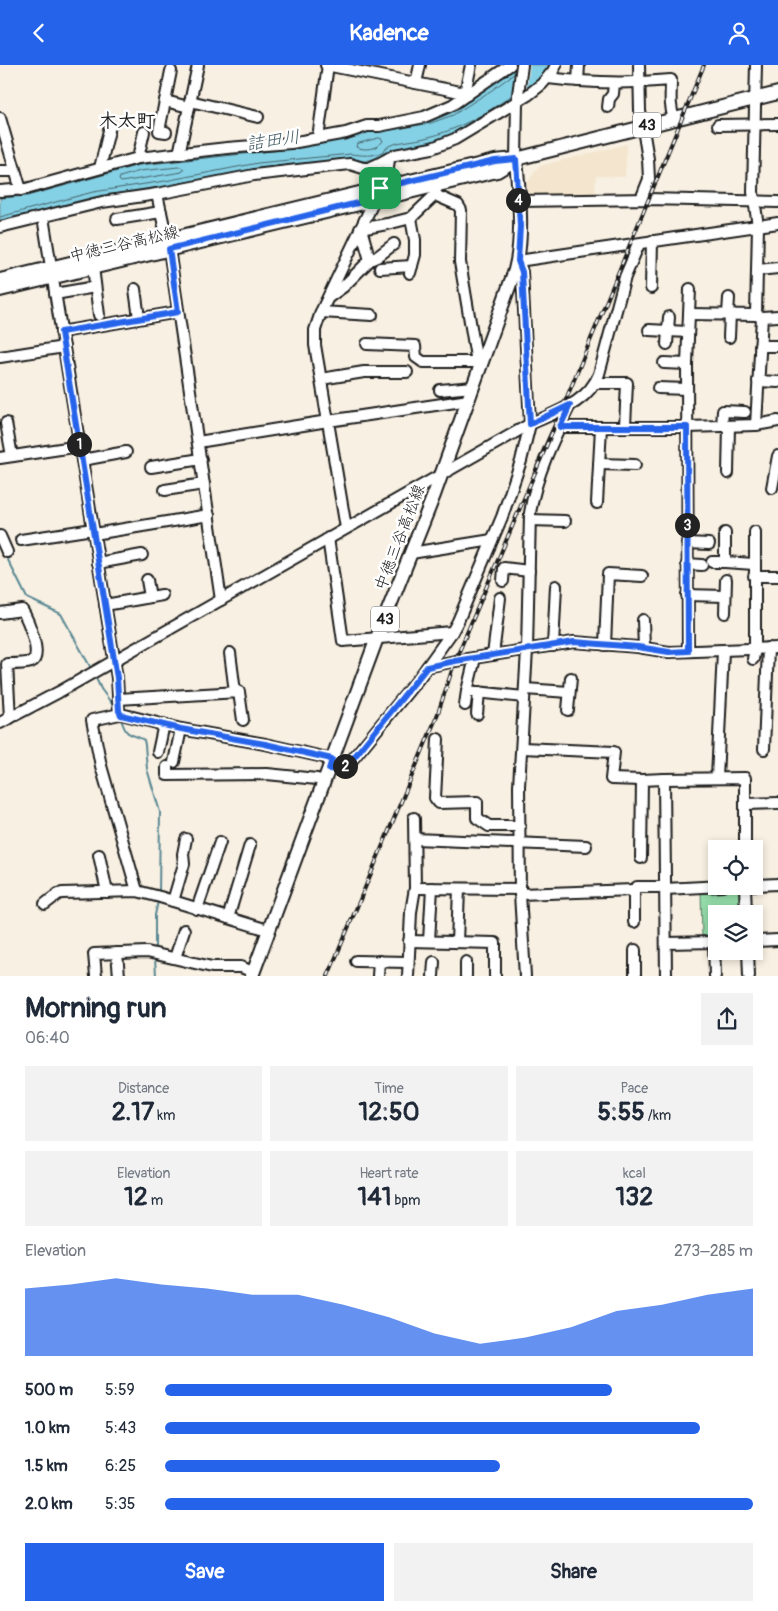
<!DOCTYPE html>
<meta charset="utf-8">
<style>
:root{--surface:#fff;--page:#f2f2f3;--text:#1f2937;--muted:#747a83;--accent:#2563eb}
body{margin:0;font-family:Pangolin,"Klee One",sans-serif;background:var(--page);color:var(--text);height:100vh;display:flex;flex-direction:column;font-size:19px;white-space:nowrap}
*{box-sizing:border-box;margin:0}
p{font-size:16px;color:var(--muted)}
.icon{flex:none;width:28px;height:28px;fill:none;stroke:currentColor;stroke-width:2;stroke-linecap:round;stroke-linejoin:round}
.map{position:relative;height:911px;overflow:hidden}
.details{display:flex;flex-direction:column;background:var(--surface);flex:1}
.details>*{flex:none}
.controls{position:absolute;left:708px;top:775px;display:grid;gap:10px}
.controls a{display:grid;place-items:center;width:55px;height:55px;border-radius:0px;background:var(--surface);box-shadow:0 2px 8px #0003;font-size:25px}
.pin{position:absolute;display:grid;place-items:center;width:42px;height:42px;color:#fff;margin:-21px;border-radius:10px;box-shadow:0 2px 8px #0006}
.km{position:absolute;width:25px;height:25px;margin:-12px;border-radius:50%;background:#222;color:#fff;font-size:14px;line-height:25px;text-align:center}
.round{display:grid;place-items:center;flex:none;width:52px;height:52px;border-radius:0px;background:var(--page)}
.head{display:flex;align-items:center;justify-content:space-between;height:85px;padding:0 25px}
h1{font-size:28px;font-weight:800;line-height:38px}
.metrics{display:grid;grid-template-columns:repeat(3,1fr);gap:8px;height:85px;padding:5px 25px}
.metrics div{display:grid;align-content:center;border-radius:0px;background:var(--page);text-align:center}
.metrics b{font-size:25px;font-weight:800}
.metrics small{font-size:14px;font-weight:400}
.metrics p{font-size:14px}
.chart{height:140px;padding:10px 25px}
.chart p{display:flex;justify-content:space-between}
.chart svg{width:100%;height:90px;margin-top:5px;fill:var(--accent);opacity:.7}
.action{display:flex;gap:10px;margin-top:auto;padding:10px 25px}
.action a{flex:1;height:58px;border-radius:0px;background:var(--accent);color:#fff;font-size:20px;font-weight:800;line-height:58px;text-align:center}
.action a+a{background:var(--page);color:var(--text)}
ul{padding:0 25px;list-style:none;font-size:16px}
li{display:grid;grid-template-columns:80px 60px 1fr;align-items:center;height:38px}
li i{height:12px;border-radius:6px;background:var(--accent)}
header{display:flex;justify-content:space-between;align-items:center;height:65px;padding:0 25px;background:var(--accent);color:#fff;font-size:22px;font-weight:800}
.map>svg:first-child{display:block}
.built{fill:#f4e6ce}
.green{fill:#94dba9;stroke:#587c62}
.water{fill:#84d0e4;stroke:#5a8894}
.pier{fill:#f8f0e2}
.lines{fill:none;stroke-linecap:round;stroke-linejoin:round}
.shore{stroke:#46646c;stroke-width:1}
.stream{stroke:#5a8894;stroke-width:2}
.minor-casing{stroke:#1c1c1c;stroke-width:14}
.major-casing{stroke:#1c1c1c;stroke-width:16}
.minor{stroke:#fff;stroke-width:10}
.major{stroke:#fff;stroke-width:12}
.rail-casing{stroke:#1c1c1c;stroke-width:4}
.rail{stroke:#fff;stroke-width:2;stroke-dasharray:5.5;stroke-linecap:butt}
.route-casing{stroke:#fff;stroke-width:10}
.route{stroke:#2563eb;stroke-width:6}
.labels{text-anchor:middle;stroke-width:5;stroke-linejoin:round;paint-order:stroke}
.shield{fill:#fff;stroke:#606060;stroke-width:1}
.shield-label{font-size:15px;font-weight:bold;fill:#1c1c1c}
.street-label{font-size:16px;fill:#1c1c1c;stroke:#fff}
.water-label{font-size:18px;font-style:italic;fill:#405b62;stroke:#fff}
.quarter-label{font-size:19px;font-weight:bold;fill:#1c1c1c;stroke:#fff}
</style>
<header><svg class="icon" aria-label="back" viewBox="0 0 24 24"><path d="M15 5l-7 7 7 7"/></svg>Kadence<svg class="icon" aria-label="person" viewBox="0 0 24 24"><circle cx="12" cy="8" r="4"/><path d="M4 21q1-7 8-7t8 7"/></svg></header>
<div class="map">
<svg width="778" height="911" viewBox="0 0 778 911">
<rect width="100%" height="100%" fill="#f8f0e2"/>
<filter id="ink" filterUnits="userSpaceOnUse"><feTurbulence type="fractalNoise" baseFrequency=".02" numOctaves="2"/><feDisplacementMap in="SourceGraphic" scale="10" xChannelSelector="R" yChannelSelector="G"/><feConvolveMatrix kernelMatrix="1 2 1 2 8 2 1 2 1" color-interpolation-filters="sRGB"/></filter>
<g filter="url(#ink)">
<path class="built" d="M627,79l-2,33 -29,-1 -1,22 -67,1 -1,-16 12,-17z"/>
<path class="green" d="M740,825l3,3v21h-27v24l-14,1 -1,-48z"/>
<path class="water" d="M517,0h36l-9,14 -71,46 -28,12 -19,6 -34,6 -8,7 -19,5 -13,-2 -93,9 -93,18 -72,11 -94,25v-29l138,-33 103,-11 210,-39 39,-24z"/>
<path class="pier" d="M517,0h13l-4,28 -16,10 5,-36z"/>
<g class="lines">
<g class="shore">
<path d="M380,67l51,-9 22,-8 39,-25 23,-17"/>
<path d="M379,73l3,1 1,2c-6,8 -18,10 -27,6l1,-3z"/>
<path d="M181,102l3,2 -2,3 -61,10 -2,-2 1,-3 20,-6z"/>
<path d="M0,133l27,-2 112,-31 151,-16"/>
<path d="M0,152l93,-25 72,-11 93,-18 93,-9c10,1 21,3 31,-2 3,-2 5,-6 9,-7 10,-4 23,-4 34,-7 30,-7 61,-24 86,-42"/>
</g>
<g class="stream">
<path d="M6,491l21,42 34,16 31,56"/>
<path d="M95,611l6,13 14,19"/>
<path d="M121,654c6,19 8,13 23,21l1,5 2,24 13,43 -1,82"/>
<path d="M155,886v-36l3,-14"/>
<path d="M155,893l1,18"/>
</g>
<defs>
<g id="minor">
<path d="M326,0l139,28 2,2"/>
<path d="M639,0l1,46 8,48 1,20 -8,20"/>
<path d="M548,13c41,5 81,6 123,2 0,15 -2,24 3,39"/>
<path d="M578,16l1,-16"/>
<path d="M416,18l4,-18"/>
<path d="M465,28l6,-28"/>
<path d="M165,36l24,6"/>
<path d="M190,36l68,16"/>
<path d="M608,42l1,-8 4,-5 1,-11"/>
<path d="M0,53l21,72"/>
<path d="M718,60l60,-1"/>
<path d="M166,67l-7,-1 12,-60"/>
<path d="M318,73l10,-73"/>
<path d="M179,89l19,-89"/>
<path d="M138,93l6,-26"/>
<path d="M516,94l1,-57 5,-37"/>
<path d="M100,103l10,-42"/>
<path d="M0,106h15"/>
<path d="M0,126l26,-2 112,-31 89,-10 64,-5 55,-10 21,-7h12l45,-9 28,-12 58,-40"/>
<path d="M157,129l12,55 52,351"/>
<path d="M435,130l23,10 3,5 -1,52 17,101"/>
<path d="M519,136l129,-2 130,3"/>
<path d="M43,152l74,461 2,33 2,3 60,15 84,15 67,15"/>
<path d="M117,154l44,-7"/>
<path d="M0,162l102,-25 55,-8 97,-19 96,-11 13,4h6l11,-5 15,-8 37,-7 23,-9 73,-44 14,-11 11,-13 3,-6"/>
<path d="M360,164l27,-5 24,-6 24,-23 1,-5"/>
<path d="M361,164l9,31"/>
<path d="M93,202l6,48"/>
<path d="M380,203l32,-2"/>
<path d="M758,205l20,-2"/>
<path d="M410,208l5,-18v-15l-4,-22"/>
<path d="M651,223l1,-47"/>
<path d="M135,224l4,29"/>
<path d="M55,229l40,-7"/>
<path d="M329,232l14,-10 27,-27 7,-3 17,-13"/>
<path d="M321,247l51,3"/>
<path d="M689,249l67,1 2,-89 -5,-34 3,-127"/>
<path d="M728,249l1,-16"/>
<path d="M762,252l16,-1"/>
<path d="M649,265l39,2"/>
<path d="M61,267l117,-20"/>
<path d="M729,272l1,-23"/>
<path d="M367,279l48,2 1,11 7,5h59"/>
<path d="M667,279l2,-27"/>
<path d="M760,281h18"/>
<path d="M0,292l64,-10"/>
<path d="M664,298l23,1"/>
<path d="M321,314l43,-7h43"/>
<path d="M758,316l20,1"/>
<path d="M596,318h31l-2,43"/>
<path d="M658,323l29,1"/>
<path d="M440,325l33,-3"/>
<path d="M6,358l6,33"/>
<path d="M756,360l6,-108 -6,-2"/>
<path d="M722,361l1,-15 22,1"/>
<path d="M560,362h127l69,-2 22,-4"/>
<path d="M198,377l130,-21 141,-21"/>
<path d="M0,393l80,-12"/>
<path d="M82,395l44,-8"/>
<path d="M599,399l36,1"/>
<path d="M151,402l50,-8"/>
<path d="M728,408l1,-47"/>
<path d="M772,423l6,-32"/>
<path d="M165,425l39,-6"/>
<path d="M597,438l4,-76h6"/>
<path d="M530,455l35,1"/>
<path d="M346,463l-31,-183v-15l6,-18 59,-124 8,-20 1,-10"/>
<path d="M725,468v29l29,2"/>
<path d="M94,469l115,-19"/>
<path d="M0,471l7,16"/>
<path d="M328,473l15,103 109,-9"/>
<path d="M21,475l72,-11"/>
<path d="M687,478l22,1"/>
<path d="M411,488l81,-13"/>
<path d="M712,497h13"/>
<path d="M98,498l44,-8"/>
<path d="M687,499l15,1"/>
<path d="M754,511h24"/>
<path d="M147,515l3,17"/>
<path d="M503,516l1,-13 25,3"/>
<path d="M687,530l38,1"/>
<path d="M105,540l57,-10"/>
<path d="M0,548l22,-3c5,8 22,47 9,52 -6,2 -17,2 -24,2l3,54"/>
<path d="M725,548l1,-33"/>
<path d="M643,555l1,28"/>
<path d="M605,580l3,-71 34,2"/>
<path d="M553,581l3,-60"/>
<path d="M688,586l-1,-287 3,-75"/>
<path d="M230,588l5,39"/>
<path d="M493,590l7,-57"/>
<path d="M475,593l-8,33 57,6"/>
<path d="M753,594l2,-10v-117"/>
<path d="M427,602l28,-6 119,-19 64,5 31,5 109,-4"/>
<path d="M525,624l44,3"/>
<path d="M118,634l121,-7 4,28"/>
<path d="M465,640l2,-14"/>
<path d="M568,645l3,-32"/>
<path d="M120,649l-28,6 9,46 36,125"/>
<path d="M477,649l2,-22"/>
<path d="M0,658l59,-31 471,-268c26,-12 58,-21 69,-50l26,-97 14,-33"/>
<path d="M438,674l-3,59 4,5 38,-1v16l12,8h31"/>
<path d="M522,683l92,4 -3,27 31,1 22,-1"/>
<path d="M764,684l4,-101"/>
<path d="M158,687l6,-28"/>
<path d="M174,697l7,-33"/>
<path d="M167,702v8l100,-1 50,5 7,2"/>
<path d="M329,704c10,1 15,-2 22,-8l68,-83 33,-46 6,-11 44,-104 19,-56 9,-37 -8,-152 -4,-11 260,-38"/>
<path d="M717,713l6,-127"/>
<path d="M746,739l32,-1"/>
<path d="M415,774l171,7"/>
<path d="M99,790l8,37"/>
<path d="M641,793l1,-78"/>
<path d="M754,820l24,-1"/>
<path d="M745,821l1,28"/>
<path d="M415,823l105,1"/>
<path d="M665,824l57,-3"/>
<path d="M520,829l114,-4"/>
<path d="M173,836l11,-37 -1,-10 3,-15"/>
<path d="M45,839l13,-10 4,-1 75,-2 23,6 108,33"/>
<path d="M197,844l23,-67"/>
<path d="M228,853l22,-73"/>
<path d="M634,857v-32l3,-3h28"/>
<path d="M409,876l86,2v33"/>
<path d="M429,876l3,-53"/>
<path d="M754,876l24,-1"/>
<path d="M457,877l2,-53"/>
<path d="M714,877l1,34"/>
<path d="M666,878l50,-1"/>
<path d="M635,885v26"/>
<path d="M748,886l1,25"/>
<path d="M117,888l2,23"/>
<path d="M175,893l9,-28"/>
<path d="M356,896l52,1"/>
<path d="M96,911l-2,-22 53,-2 65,15h29l12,5"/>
<path d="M378,911l1,-15"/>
<path d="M408,911l3,-64 4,-24 -1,-70"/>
<path d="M433,911l1,-14"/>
<path d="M466,911v-14"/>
<path d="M525,911l-5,-82 -1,-108 8,-136 3,-137c6,-38 23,-73 40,-108"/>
<path d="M666,911l-2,-197 81,-1v71"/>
</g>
<g id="major">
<path d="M0,215l380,-92 115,-27 21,-2 262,-66"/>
<path d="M0,225l497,-119 17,-10"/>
<path d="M252,911l125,-338 57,-143 81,-225c9,-35 4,-75 1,-111"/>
</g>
</defs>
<use href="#minor" class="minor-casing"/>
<use href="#major" class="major-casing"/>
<use href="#minor" class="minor"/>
<use href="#major" class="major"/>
<defs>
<path id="rail" d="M328,911l109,-260 18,-55 107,-252 142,-344"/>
</defs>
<use href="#rail" class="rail-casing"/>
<use href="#rail" class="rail"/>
</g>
</g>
<g class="lines" filter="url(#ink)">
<defs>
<path id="route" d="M516,94l4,67 -2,35 4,11 8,152 40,-19 -10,22h127l1,224 -19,1 -31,-5 -64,-5 -119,19 -28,6 -76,94c-7,6 -12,9 -22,8l3,-10 -67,-15 -84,-15 -60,-14 -2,-4 -2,-33 -56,-346 117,-20 -9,-63 205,-50 6,-11 115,-27z"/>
</defs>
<use href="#route" class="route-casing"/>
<use href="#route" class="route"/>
</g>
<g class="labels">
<g class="shield">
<rect x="633" y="47.5" width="28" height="25" rx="4"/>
<rect x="371" y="541.5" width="28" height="25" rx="4"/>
</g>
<g class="shield-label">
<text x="647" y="65">43</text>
<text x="385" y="559">43</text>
</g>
<g class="street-label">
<text transform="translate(124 178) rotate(-13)" y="6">中徳三谷高松線</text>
<text transform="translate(399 472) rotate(-69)" y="6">中徳三谷高松線</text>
</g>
<g class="water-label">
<text transform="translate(273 75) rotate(-8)" y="6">詰田川</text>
</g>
<g class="quarter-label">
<text x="127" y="62">木太町</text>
</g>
</g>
</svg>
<div class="controls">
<a><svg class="icon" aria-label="locate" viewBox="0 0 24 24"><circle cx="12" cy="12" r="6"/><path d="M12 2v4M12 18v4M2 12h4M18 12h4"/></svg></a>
<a><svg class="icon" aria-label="layers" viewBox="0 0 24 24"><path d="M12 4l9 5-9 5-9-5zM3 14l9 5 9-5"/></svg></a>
</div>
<div class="pin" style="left:380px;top:123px;background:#1e9e55"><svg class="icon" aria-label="arrive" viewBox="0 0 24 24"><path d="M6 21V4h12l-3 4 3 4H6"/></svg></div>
<b class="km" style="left:79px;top:379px">1</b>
<b class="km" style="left:345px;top:701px">2</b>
<b class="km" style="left:687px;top:460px">3</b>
<b class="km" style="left:518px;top:135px">4</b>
</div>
<section class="details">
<div class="head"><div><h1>Morning run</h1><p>06:40</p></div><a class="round"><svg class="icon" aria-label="share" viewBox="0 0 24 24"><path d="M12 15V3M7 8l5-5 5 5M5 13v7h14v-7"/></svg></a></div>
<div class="metrics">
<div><p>Distance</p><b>2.17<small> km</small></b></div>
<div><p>Time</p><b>12:50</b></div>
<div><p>Pace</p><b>5:55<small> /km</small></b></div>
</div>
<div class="metrics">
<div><p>Elevation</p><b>12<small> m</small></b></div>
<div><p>Heart rate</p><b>141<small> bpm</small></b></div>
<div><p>kcal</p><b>132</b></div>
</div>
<div class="chart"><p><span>Elevation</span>273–285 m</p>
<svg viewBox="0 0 160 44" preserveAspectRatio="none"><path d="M0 44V11L10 9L20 6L30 9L40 11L50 14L60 14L70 19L80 25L90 33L100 38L110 35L120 30L130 22L140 19L150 14L160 11V44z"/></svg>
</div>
<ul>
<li><b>500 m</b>5:59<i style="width:76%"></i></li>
<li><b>1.0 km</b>5:43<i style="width:91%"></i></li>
<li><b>1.5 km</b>6:25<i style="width:57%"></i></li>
<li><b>2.0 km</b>5:35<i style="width:100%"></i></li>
</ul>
<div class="action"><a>Save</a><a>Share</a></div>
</section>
